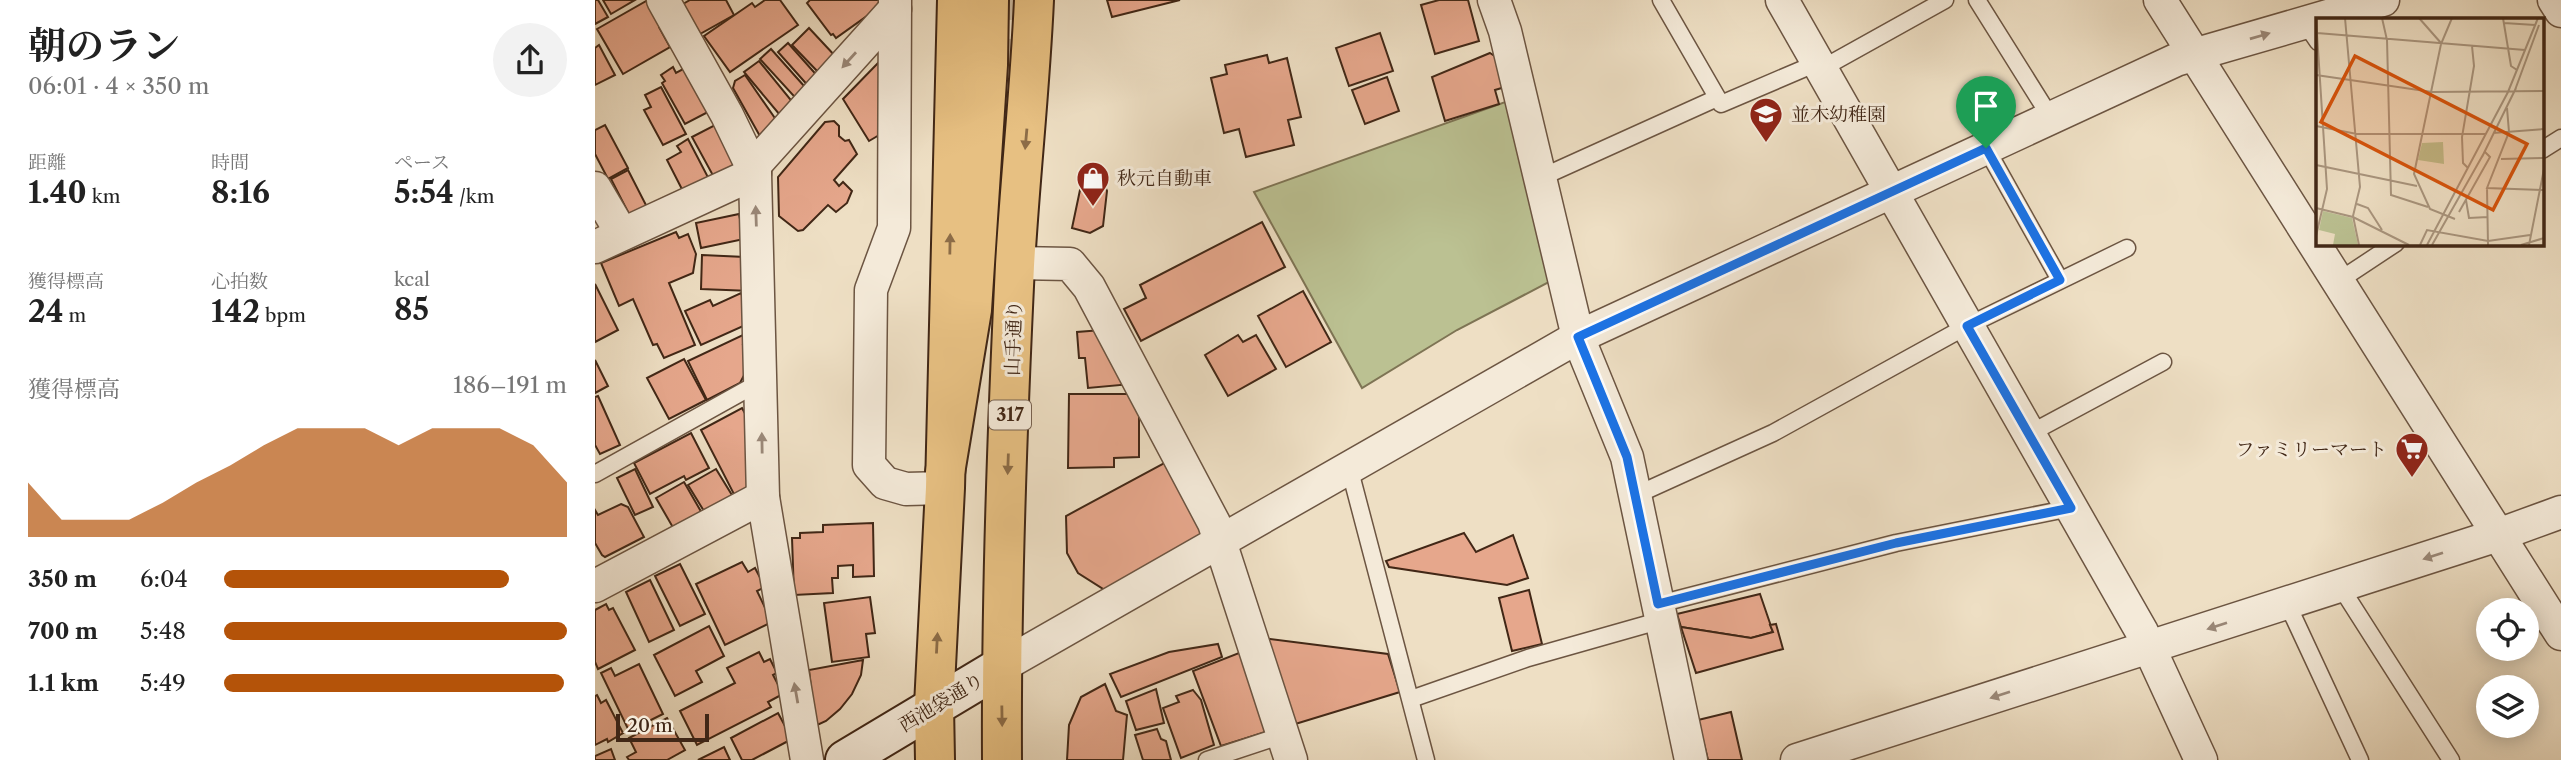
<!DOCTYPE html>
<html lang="ja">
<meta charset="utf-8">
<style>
:root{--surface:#fff;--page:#f2f2f2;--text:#222;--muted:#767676;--accent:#b45309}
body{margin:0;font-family:"Libre Caslon Text","Noto Serif JP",serif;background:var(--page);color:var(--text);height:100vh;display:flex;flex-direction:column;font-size:26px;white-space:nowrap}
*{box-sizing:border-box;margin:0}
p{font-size:23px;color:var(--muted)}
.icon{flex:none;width:38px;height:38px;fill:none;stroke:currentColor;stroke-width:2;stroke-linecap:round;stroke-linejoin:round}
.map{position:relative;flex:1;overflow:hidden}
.drawer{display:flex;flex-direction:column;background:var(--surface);width:595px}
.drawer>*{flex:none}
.buttons{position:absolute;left:1881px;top:598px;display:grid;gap:14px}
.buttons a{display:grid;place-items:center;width:63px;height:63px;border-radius:50%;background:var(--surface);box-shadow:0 4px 18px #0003;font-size:35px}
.scale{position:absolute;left:21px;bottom:18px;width:93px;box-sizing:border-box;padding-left:7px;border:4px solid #412716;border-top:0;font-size:19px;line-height:24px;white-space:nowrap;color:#412716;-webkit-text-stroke:5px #f4ead9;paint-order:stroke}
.pin{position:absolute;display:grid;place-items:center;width:60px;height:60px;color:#fff;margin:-72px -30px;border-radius:50% 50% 50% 0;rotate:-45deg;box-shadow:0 0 7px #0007}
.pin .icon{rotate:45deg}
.round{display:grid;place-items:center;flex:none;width:74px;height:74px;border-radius:37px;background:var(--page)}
.head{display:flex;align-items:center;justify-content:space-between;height:119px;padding:0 28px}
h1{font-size:38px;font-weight:700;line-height:52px}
.stats{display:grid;grid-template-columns:repeat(3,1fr);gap:10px;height:119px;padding:7px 28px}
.stats div{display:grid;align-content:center}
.stats b{font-size:30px;font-weight:700}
.stats small{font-size:19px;font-weight:400}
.stats p{font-size:19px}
.chart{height:196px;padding:14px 28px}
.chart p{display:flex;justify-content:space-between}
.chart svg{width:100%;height:126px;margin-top:7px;fill:var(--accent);opacity:.7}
ul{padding:0 28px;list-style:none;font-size:23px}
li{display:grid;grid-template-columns:112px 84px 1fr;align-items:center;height:52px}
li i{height:18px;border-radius:9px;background:var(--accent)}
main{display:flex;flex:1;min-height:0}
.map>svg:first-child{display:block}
.green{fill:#bbc192;stroke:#7e7454;stroke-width:2}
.building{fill:#e6a78c;stroke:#412716;stroke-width:2}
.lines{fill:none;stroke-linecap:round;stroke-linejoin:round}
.motorway-tunnel{stroke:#cbbaa1;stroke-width:38;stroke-dasharray:38 19;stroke-linecap:butt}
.service-casing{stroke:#6c5542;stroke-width:19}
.minor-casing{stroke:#6c5542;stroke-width:35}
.secondary-casing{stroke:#412716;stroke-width:42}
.primary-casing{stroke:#412716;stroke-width:42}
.motorway-casing{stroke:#412716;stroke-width:42}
.service{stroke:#f4ead9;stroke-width:16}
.minor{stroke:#f4ead9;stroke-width:32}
.secondary{stroke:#f4ead9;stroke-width:38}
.primary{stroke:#e7c082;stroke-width:38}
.motorway{stroke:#e7c082;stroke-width:38}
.oneway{fill:#9a8878}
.oneway2{fill:#8c6c47}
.route-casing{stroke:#fff;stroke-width:14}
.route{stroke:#1a73e8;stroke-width:9}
.labels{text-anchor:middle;stroke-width:6;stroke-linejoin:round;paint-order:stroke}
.shield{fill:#f4ead9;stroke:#776250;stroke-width:2}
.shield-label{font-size:18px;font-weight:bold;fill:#412716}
.poi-label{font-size:19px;fill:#412716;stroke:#f4ead9;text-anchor:start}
.street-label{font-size:19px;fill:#412716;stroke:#f4ead9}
.inset-road{fill:none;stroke:#a9957e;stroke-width:2}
.view{fill:#d7540d;fill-opacity:0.15;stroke:#d7540d;stroke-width:3.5}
.inset-edge{fill:none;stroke:#412716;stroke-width:3.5}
</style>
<main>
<section class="drawer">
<div class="head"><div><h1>朝のラン</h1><p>06:01 · 4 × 350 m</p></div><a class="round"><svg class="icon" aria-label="share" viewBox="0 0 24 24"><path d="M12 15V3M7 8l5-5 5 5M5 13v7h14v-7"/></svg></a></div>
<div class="stats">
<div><p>距離</p><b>1.40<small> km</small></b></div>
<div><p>時間</p><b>8:16</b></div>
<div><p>ペース</p><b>5:54<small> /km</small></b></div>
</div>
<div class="stats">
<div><p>獲得標高</p><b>24<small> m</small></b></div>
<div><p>心拍数</p><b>142<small> bpm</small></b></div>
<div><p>kcal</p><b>85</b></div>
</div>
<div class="chart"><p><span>獲得標高</span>186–191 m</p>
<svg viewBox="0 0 160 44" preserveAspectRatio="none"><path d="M0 44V25L10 38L20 38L30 38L40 32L50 25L60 19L70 12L80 6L90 6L100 6L110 12L120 6L130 6L140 6L150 12L160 25V44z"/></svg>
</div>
<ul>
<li><b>350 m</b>6:04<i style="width:83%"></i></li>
<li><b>700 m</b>5:48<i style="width:100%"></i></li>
<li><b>1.1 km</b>5:49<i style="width:99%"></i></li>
</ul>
</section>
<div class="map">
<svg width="1966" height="760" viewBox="0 0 1966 760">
<rect width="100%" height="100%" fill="#eedfc4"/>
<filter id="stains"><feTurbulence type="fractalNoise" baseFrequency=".00286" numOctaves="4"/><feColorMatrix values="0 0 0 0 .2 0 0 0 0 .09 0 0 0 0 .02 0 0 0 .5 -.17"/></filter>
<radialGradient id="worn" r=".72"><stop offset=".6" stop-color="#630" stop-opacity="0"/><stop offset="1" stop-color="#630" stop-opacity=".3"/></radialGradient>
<path class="green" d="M913,101l41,181 -92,48 -95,58 -108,-196z"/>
<g class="building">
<path d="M0,0h3l10,17 -13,7z"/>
<path d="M8,0h32l-24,14z"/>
<path d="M53,0l13,24 -2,3 11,20 -47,27 -26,-45z"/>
<path d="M95,0h36l8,15 -34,19 -17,-30z"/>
<path d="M170,0h15l18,25 -68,47 -26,-36 48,-33 3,4z"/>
<path d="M215,0h74l-8,6 2,2 -42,30 -3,-4 -2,1 -24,-32z"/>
<path d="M512,0h73l-68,17z"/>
<path d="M844,0h29l11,41 -44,13 -14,-49z"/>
<path d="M214,28l28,30 -17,16 -28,-29z"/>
<path d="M785,33l13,38 -44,15 -13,-38z"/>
<path d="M193,43l33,37 -10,9 -33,-37z"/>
<path d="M4,45l16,30 -20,10v-37z"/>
<path d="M176,49l42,47 -11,9 -42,-46z"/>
<path d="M895,53l6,4 9,30 -10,3 4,14 -54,17 -13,-44z"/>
<path d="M672,55l2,8 18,-5 14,59 -13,3 6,25 -48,12 -7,-28 -15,4 -13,-55 16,-4 -2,-9z"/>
<path d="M164,61l40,49 -14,11 -41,-49z"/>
<path d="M283,63l8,10v58l-17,10 -26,-42z"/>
<path d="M78,67l3,6 11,-6 21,45 -23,12 -23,-41 3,-2 -4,-6z"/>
<path d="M150,75l34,49 -18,14 -28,-50 2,-7z"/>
<path d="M792,77l12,34 -34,13 -13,-34z"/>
<path d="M66,87l25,47 -23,11 -19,-35 7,-3 -6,-12z"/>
<path d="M230,122l9,-1 5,5v10l6,5 4,-1 8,14 -23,26 5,6 4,-4 9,9 -5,12 -11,9 -8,-7 -25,25 -5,1 -19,-15 -1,-39z"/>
<path d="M122,124l22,44 -23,13 -24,-44z"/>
<path d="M10,125l23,43 -20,11 -13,-25v-24z"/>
<path d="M93,139l23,44 -25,14 -19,-37 14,-8 -4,-6z"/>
<path d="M33,170l20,39 -17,9 -20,-39z"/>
<path d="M507,179l5,12 -4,35 -13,7 -18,-5 8,-38z"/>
<path d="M144,214l5,25 -43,9 -5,-25z"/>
<path d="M667,222l23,45 -144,74 -17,-32 22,-11 -6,-13z"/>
<path d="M81,232l3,6 9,-4 8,20 -3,19 -24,10 26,62 -31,13 -7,-14 -4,1 -20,-46 -14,7 -18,-43z"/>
<path d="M107,255l43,2 6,34 -50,-2z"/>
<path d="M0,284l23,46 -23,12z"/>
<path d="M708,291l28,51 -45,25 -28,-51z"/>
<path d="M146,293l11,26 -2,4 -49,22 -16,-34 25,-11 3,6z"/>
<path d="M507,330l30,54 -44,4 -3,-30h-6l-2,-26z"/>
<path d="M150,334l4,8 -6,3 8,17 -11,21 -33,17 -19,-39z"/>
<path d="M643,335l5,7 13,-7 20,34 -48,27 -23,-41z"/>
<path d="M89,359l22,41 -37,19 -22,-41z"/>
<path d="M0,360l13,26 -13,7z"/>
<path d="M474,394h70v63l-25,1v9l-46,1z"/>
<path d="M3,396l22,49 -20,9 -5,-9v-48z"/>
<path d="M147,408l12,22 -3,65 -13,7 -37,-72z"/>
<path d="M96,433l18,35 -23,12 -2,-4 -34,18 -16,-31z"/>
<path d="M573,461l38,76 -98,55 -30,-19 -11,-20 -1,-37z"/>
<path d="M40,469l18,38 -18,8 -18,-37z"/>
<path d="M121,469l19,31 -28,16 -19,-31z"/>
<path d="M89,482l19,33 -28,16 -19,-33z"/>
<path d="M26,504l7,3 16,30 -39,20 -3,-2 -7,-12v-33l3,5z"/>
<path d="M278,523l1,53 -21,1v-12l-15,1v12h-6l1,15 -39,2 -2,-57h8v-5l23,-1v-7z"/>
<path d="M869,533l12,19 37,-17 15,43 -21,7 -118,-18 -3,-6z"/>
<path d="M147,562l6,10 7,-4 10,19 -8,4 15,31 -47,23 -29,-61z"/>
<path d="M85,564l25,50 -25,12 -25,-50z"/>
<path d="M55,580l24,50 -25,12 -23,-50z"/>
<path d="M934,590l13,54 -30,7 -13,-53z"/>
<path d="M1165,594l13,38 -22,6 -70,-11 -4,-13z"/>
<path d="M275,597l5,36 -9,1 3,23 -37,5 -8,-59z"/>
<path d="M11,604l3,6 4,-2 22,42 -37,19 -3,-7v-52z"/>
<path d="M1181,624l7,25 -87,24 -15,-46 70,11 22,-6 -3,-7z"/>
<path d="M114,626l15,30 -28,15 6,11 -27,14 -21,-41z"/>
<path d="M667,638l126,16 12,38 -108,33z"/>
<path d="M623,644l4,13 -101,40 -11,-23 59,-22z"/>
<path d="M649,651l22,81 -45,14 -28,-75z"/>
<path d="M164,652l5,10 6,-3 7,14 -4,2 10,19 -15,8 3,5 -74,38 -17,-34 55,-28 -8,-15z"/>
<path d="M268,660l-2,15 -9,19 -12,15 -14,12 -11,5 -6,-56z"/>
<path d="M44,664l24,50 -34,17 -28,-58 10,-5 4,8z"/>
<path d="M510,684l11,27 11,4 -4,45h-56l2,-35 12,-28z"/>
<path d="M561,689l8,34 -28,7 -10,-29z"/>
<path d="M598,690l8,10 13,45 -33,13 -18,-50 16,-6 -3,-6z"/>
<path d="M2,695l4,8 5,-3 17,33 -15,9 -1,-3 -12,6v-49z"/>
<path d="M1136,712l11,48h-34l-10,-40z"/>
<path d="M183,713l14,26 -40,21h-10l-11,-22z"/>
<path d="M72,718l18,32 -18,10h-38l-2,-3 9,-5 -7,-14z"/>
<path d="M562,729l4,10 5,2 5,19h-28l-8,-25z"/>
<path d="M129,747l6,13h-32z"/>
<path d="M16,749l4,11h-20v-4z"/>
</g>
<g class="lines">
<path class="motorway-tunnel" d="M414,134l2,-134"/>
<defs>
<g id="service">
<path d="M1066,0l60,104 96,-41"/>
<path d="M1382,0l74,118"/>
<path d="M1710,23l13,19"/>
<path d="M1226,69l124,-69"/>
<path d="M1391,148l74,132"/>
<path d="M1947,150l19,-12"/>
<path d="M945,178l177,-80"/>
<path d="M1742,282l59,-39"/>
<path d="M1434,434l134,-72"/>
<path d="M754,467l77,293"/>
<path d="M0,474l165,-92"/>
<path d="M1039,496l139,-63 194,-107 160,-78"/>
<path d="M1745,586l111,174"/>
<path d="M1692,603l73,157"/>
<path d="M1064,604l237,-61 175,-35"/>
<path d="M816,699l117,-41 134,-38"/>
<path d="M612,760l76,-25"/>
</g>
<g id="minor">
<path d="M68,0l64,115 28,58"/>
<path d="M300,0l-1,228 -23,62 -2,175 16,18 21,6 39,-1"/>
<path d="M899,0l11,31 73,306 49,120 64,303"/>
<path d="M1187,0l360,632 59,128"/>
<path d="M1565,0l401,634"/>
<path d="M1959,0l7,11"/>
<path d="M158,167l142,-158"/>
<path d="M0,188l27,46"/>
<path d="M0,247l160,-74 8,324 44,263"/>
<path d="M420,263l55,1 19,23 125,236 77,237"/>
<path d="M0,586l168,-89"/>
<path d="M407,666l576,-329 598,-277 207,-60"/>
<path d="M1202,760l701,-225 63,-23"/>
</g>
<path id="secondary" d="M250,760l157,-94"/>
<g id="primary">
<path d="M340,760l-1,-54 11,-218 12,-488"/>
<path d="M407,760c-1,-165 5,-330 13,-495 5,-88 15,-176 19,-265"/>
</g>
<path id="motorway" d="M350,473l27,-163 16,-245 1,-65"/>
</defs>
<use href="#service" class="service-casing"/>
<use href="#minor" class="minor-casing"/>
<use href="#secondary" class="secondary-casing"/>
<use href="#primary" class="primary-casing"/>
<use href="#motorway" class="motorway-casing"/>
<use href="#service" class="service"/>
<use href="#minor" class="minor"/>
<use href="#secondary" class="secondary"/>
<use href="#primary" class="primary"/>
<use href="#motorway" class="motorway"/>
</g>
<defs><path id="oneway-solid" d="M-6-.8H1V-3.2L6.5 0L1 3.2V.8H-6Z" transform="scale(1.75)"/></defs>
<g class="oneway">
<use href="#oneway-solid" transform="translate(1665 36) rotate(-16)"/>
<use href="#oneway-solid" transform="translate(254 60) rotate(132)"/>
<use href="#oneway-solid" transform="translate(161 216) rotate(-92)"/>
<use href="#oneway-solid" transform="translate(167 443) rotate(-91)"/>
<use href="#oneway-solid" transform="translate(1838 556) rotate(162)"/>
<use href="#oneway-solid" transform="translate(1622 626) rotate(162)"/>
<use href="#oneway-solid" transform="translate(201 693) rotate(-100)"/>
<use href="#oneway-solid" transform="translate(1405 695) rotate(162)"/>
</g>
<g class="oneway2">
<use href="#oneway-solid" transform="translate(431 139) rotate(95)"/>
<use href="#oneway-solid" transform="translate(355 244) rotate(-89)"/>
<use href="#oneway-solid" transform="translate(413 464) rotate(92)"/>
<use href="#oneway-solid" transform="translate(342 643) rotate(-87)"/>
<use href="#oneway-solid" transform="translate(407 716) rotate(89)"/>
</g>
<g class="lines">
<defs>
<path id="route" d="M1391,148l74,132 -93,46 104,182 -175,35 -238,61 -31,-147 -49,-120z"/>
</defs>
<use href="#route" class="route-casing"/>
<use href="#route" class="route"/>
</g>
<defs>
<symbol id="school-pin" viewBox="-11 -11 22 30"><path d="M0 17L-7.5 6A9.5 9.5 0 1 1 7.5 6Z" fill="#8f2418" stroke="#f4ead9"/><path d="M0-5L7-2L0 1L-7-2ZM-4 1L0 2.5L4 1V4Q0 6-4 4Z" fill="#fff"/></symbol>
<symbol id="shop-pin" viewBox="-11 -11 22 30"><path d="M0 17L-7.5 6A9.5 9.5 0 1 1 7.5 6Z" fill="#8f2418" stroke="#f4ead9"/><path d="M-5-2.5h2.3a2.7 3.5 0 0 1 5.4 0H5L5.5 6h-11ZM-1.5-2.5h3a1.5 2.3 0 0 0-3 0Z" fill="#fff"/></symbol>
<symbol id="supermarket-pin" viewBox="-11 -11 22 30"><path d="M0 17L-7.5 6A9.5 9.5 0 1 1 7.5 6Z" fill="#8f2418" stroke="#f4ead9"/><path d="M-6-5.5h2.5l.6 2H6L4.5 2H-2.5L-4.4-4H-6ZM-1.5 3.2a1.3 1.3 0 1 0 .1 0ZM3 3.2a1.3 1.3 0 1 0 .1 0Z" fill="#fff"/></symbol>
</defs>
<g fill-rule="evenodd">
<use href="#school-pin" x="1152" y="95" width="38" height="52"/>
<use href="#shop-pin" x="479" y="159" width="38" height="52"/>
<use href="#supermarket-pin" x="1798" y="430" width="38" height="52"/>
</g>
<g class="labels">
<rect class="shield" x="394" y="400.5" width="42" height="29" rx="5"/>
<g class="shield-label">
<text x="415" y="421">317</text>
</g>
<g class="poi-label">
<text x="1196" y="121">並木幼稚園</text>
<text x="522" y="185">秋元自動車</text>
<text x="1792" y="456" text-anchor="end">ファミリーマート</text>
</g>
<g class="street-label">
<text transform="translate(418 338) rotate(-88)" y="7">山手通り</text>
<text transform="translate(346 702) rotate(-31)" y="7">西池袋通り</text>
</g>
</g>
<g transform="translate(1721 18)">
<rect width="228" height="228" fill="#eedfc4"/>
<path d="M127,124l1,22 -26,-4 4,-17zM7,193l29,7 6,27h-25l2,-11 -16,-4z" fill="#bbc192"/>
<path class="inset-road" d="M29,0l15,169 -7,29 6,29M66,0l5,22 4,155 37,12M103,0l22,25M136,0l-11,26 -27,130 16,35 25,10M187,0l8,48 6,4M188,5l31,2M1,15l208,17M0,57l116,17 112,-1M199,72l24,-65M191,90l2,24 -22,56 57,2M0,108l41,8h129M177,115l51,-4M166,139l34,-69M185,141l43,-1M0,147l101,21M152,150l-5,-5 -1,-26 12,-71 -2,-20M171,170l1,57M150,182l3,18 19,-1M41,186l11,4 14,22M0,190l37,9 56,28M143,194l31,-55 -5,-5M0,218l11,-47 -11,-171M104,227l7,-15 61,11 42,-6M111,227l81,-153 30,-74M116,227l52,-92M205,227l23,-7M213,227l15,-76"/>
<path class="view" d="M39,38l172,88 -34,66 -172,-88z"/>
<rect width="228" height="228" class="inset-edge"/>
</g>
<rect width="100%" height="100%" filter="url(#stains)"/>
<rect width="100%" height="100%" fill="url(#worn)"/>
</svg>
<div class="buttons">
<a><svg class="icon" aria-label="locate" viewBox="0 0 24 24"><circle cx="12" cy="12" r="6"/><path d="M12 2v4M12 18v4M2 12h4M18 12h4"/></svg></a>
<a><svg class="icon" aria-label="layers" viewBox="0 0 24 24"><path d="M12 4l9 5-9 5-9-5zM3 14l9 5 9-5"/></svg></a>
</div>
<div class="scale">20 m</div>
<div class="pin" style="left:1391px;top:148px;background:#1e9e55"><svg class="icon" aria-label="arrive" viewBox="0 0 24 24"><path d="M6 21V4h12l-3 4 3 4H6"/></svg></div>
</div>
</main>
